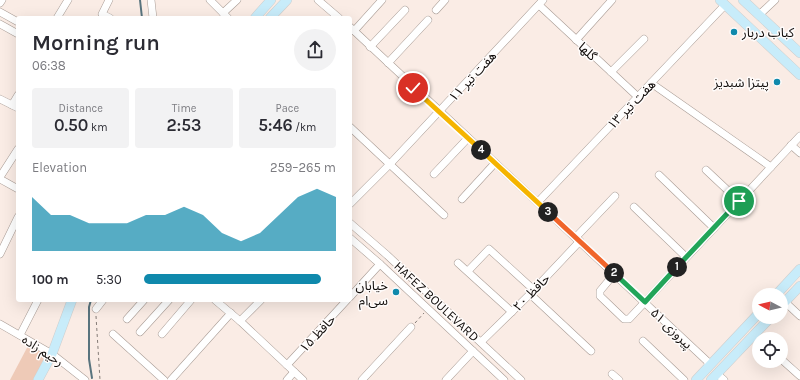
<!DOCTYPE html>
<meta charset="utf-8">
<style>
:root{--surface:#fff;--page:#f2f2f3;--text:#2b2b33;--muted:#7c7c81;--accent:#0f89ac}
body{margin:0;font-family:Karla,"Noto Sans Arabic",sans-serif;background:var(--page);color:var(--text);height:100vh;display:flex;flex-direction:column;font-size:15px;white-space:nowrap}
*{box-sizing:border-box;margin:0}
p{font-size:13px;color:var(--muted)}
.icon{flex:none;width:22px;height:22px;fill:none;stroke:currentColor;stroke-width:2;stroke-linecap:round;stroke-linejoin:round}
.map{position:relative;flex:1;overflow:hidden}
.details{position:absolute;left:16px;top:16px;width:336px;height:286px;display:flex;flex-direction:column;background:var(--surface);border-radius:4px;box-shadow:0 4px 16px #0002}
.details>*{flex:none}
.needle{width:26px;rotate:277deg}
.controls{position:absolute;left:752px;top:288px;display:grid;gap:8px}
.controls a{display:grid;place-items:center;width:36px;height:36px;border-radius:50%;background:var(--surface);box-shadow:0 4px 16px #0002;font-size:20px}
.pin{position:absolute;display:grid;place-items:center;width:34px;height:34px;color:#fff;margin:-17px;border:2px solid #fff;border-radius:50%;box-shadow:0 1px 4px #0007}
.km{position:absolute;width:20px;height:20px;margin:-10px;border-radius:50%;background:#222;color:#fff;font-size:11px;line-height:20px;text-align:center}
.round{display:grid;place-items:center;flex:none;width:42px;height:42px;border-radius:21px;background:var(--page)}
.head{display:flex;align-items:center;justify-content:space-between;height:68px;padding:0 16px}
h1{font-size:22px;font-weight:600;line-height:30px}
.metrics{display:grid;grid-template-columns:repeat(3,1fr);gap:6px;height:68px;padding:4px 16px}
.metrics div{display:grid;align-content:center;border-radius:4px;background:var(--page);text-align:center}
.metrics b{font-size:17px;font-weight:600}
.metrics small{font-size:11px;font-weight:400}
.metrics p{font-size:11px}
.chart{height:112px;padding:8px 16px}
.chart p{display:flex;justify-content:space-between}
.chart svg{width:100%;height:72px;margin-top:4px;fill:var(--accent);opacity:.7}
ul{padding:0 16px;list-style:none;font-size:13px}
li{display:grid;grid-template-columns:64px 48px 1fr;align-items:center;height:30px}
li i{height:10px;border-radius:5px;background:var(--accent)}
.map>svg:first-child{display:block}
.green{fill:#eecab7}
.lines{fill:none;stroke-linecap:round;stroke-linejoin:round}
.stream{stroke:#59747e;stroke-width:2}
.minor-casing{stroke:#a99c95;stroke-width:8}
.major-casing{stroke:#cfcfce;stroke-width:10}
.path{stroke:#857c77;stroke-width:1;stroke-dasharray:3 3;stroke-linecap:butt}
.minor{stroke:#fff;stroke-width:7}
.major{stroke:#c8ecfa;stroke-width:9}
.split-1-casing{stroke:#fff;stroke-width:8}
.split-2-casing{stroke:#fff;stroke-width:8}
.split-3-casing{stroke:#fff;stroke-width:8}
.split-4-casing{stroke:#fff;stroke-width:8}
.split-5-casing{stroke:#fff;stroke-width:8}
.split-1{stroke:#22a559;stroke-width:5}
.split-2{stroke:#22a559;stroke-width:5}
.split-3{stroke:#f0652b;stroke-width:5}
.split-4{stroke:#f5b400;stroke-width:5}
.split-5{stroke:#f5b400;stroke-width:5}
.poi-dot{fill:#0f89ac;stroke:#fffcfb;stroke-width:1.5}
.labels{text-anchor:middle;stroke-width:3;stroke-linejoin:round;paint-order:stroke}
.poi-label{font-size:13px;fill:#110d0b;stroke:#fffcfb;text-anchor:end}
.street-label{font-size:13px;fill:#110d0b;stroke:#fffcfb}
</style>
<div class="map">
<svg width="800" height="380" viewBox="0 0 800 380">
<rect width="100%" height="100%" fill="#faece5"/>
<path class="green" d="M29,344l13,9 2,8 -10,19h-24z"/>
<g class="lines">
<g class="stream">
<path d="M140,0l2,18"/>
<path d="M91,300l-2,7v52l3,19"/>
</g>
<defs>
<g id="minor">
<path d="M109,0l-7,14 8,4"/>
<path d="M151,0l2,18"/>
<path d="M210,0l18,18"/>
<path d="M318,0l21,18"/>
<path d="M0,3l2,-3"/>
<path d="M539,5l99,92"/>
<path d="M436,10l9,-10"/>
<path d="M0,12l18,10"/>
<path d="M223,13l14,-13"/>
<path d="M759,15l16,-15"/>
<path d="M57,18l11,-18"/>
<path d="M0,24l18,10"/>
<path d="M350,27l357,334 2,5"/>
<path d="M354,31l28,-31"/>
<path d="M576,40l36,-40"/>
<path d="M370,47l35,-37"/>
<path d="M388,63l40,-43"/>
<path d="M611,72l33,-33"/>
<path d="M651,83l120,84"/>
<path d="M0,99l18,9"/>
<path d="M12,105l6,-10"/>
<path d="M350,127l94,88"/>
<path d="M791,145l9,8"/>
<path d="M706,170l33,31"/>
<path d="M434,174l34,-36"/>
<path d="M659,175l55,53"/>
<path d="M0,177l18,-28"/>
<path d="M0,179l18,10"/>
<path d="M462,199l33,-36"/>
<path d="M538,202l187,-197"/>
<path d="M350,204l40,-40 153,-164"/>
<path d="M634,207l52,50"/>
<path d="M350,223l37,32 134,125"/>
<path d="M576,237l39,-41"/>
<path d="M350,238l30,26 124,116"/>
<path d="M0,254l18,-37"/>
<path d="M458,263l54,49"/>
<path d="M468,271l21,-22 45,41"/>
<path d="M615,273l-15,18v5l24,23h5l171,-183"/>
<path d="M530,294l61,57"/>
<path d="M350,297l30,-33"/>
<path d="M215,300l25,21 63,59"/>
<path d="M785,302l15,14"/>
<path d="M96,309l7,-9"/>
<path d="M127,319l17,-19"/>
<path d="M240,321l21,-21"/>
<path d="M0,324l52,30 33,26"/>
<path d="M140,332l29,-32"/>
<path d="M113,334l51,46"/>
<path d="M162,334l29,-34"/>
<path d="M20,335l18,-35"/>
<path d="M643,341l41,39"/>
<path d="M481,342l49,-48 50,-53"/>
<path d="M781,359l19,17"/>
<path d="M287,365l60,-65"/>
<path d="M612,374l7,6"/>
<path d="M717,374l7,6"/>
<path d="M171,380l60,-67"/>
<path d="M287,380l7,-8"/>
<path d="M362,380l49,-53"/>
<path d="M446,380l27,-29"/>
</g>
<g id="major">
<path d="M720,0l80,75"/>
<path d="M743,0l57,53"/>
<path d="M255,18l16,-18"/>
<path d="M270,18l17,-18"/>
<path d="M776,295l24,-26"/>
<path d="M781,306l19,-20"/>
<path d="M38,380l14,-26 20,-54"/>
<path d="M696,380l63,-67"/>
<path d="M711,380l60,-63"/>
</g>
</defs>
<use href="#minor" class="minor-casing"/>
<use href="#major" class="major-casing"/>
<g class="path">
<path d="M96,316l4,64"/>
<path d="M415,323l9,-10"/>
</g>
<use href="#minor" class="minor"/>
<use href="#major" class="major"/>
</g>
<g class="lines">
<defs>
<path id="split-1" d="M677,267l62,-66"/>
<path id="split-2" d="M614,273l31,29 32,-35"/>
<path id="split-3" d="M548,212l66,61"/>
<path id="split-4" d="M481,150l67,62"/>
<path id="split-5" d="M413,88l68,62"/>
</defs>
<use href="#split-1" class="split-1-casing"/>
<use href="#split-2" class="split-2-casing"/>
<use href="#split-3" class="split-3-casing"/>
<use href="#split-4" class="split-4-casing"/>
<use href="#split-5" class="split-5-casing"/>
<use href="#split-1" class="split-1"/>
<use href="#split-2" class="split-2"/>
<use href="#split-3" class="split-3"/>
<use href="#split-4" class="split-4"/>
<use href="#split-5" class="split-5"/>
</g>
<g class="poi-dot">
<circle cx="734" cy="32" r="4"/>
<circle cx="777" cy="82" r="4"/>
<circle cx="396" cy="292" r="4"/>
</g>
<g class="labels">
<g class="poi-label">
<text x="742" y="37" text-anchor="start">کباب دربار</text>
<text x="769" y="87">پیتزا شبدیز</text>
<text x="388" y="290">خیابان<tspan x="388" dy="15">سی‌ام</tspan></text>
</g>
<g class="street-label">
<text transform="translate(588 51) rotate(43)" y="5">گلها</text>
<text transform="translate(472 76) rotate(-47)" y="5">هفت تیر ۱۱</text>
<text transform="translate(631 104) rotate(-46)" y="5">هفت تیر ۱۳</text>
<text transform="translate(531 292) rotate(-46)" y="5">حافظ ۲۰</text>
<text transform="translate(437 301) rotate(43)" y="5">HAFEZ BOULEVARD</text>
<text transform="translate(672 328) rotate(44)" y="5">پیروزی ۵۱</text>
<text transform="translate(317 333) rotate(-47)" y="5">حافظ ۱۵</text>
<text transform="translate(43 350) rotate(33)" y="5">رحیم زاده</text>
</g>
</g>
</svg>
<div class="controls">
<a><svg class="needle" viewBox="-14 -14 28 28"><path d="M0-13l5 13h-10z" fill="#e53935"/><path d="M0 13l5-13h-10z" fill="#7c7c81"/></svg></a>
<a><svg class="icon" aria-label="locate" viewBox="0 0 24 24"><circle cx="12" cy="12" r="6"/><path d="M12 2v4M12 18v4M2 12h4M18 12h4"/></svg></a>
</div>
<div class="pin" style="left:739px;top:201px;background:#1e9e55"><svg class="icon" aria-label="arrive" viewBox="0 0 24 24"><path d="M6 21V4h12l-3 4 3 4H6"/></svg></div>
<div class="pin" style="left:413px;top:88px;background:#d93025"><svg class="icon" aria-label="check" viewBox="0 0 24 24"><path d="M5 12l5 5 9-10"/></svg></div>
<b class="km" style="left:677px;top:267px">1</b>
<b class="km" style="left:614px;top:273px">2</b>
<b class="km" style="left:548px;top:212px">3</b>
<b class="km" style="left:481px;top:150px">4</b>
<section class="details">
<div class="head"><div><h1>Morning run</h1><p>06:38</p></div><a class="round"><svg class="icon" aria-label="share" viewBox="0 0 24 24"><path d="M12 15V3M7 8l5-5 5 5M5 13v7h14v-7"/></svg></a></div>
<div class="metrics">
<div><p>Distance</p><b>0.50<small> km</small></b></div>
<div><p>Time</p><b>2:53</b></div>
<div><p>Pace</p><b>5:46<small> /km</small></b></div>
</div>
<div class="chart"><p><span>Elevation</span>259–265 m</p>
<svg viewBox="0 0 160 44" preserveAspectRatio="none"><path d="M0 44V11L10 22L20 22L30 27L40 27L50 27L60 22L70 22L80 17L90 22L100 33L110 38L120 33L130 22L140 11L150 6L160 11V44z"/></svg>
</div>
<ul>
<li><b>100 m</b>5:30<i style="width:92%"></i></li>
</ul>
</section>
</div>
